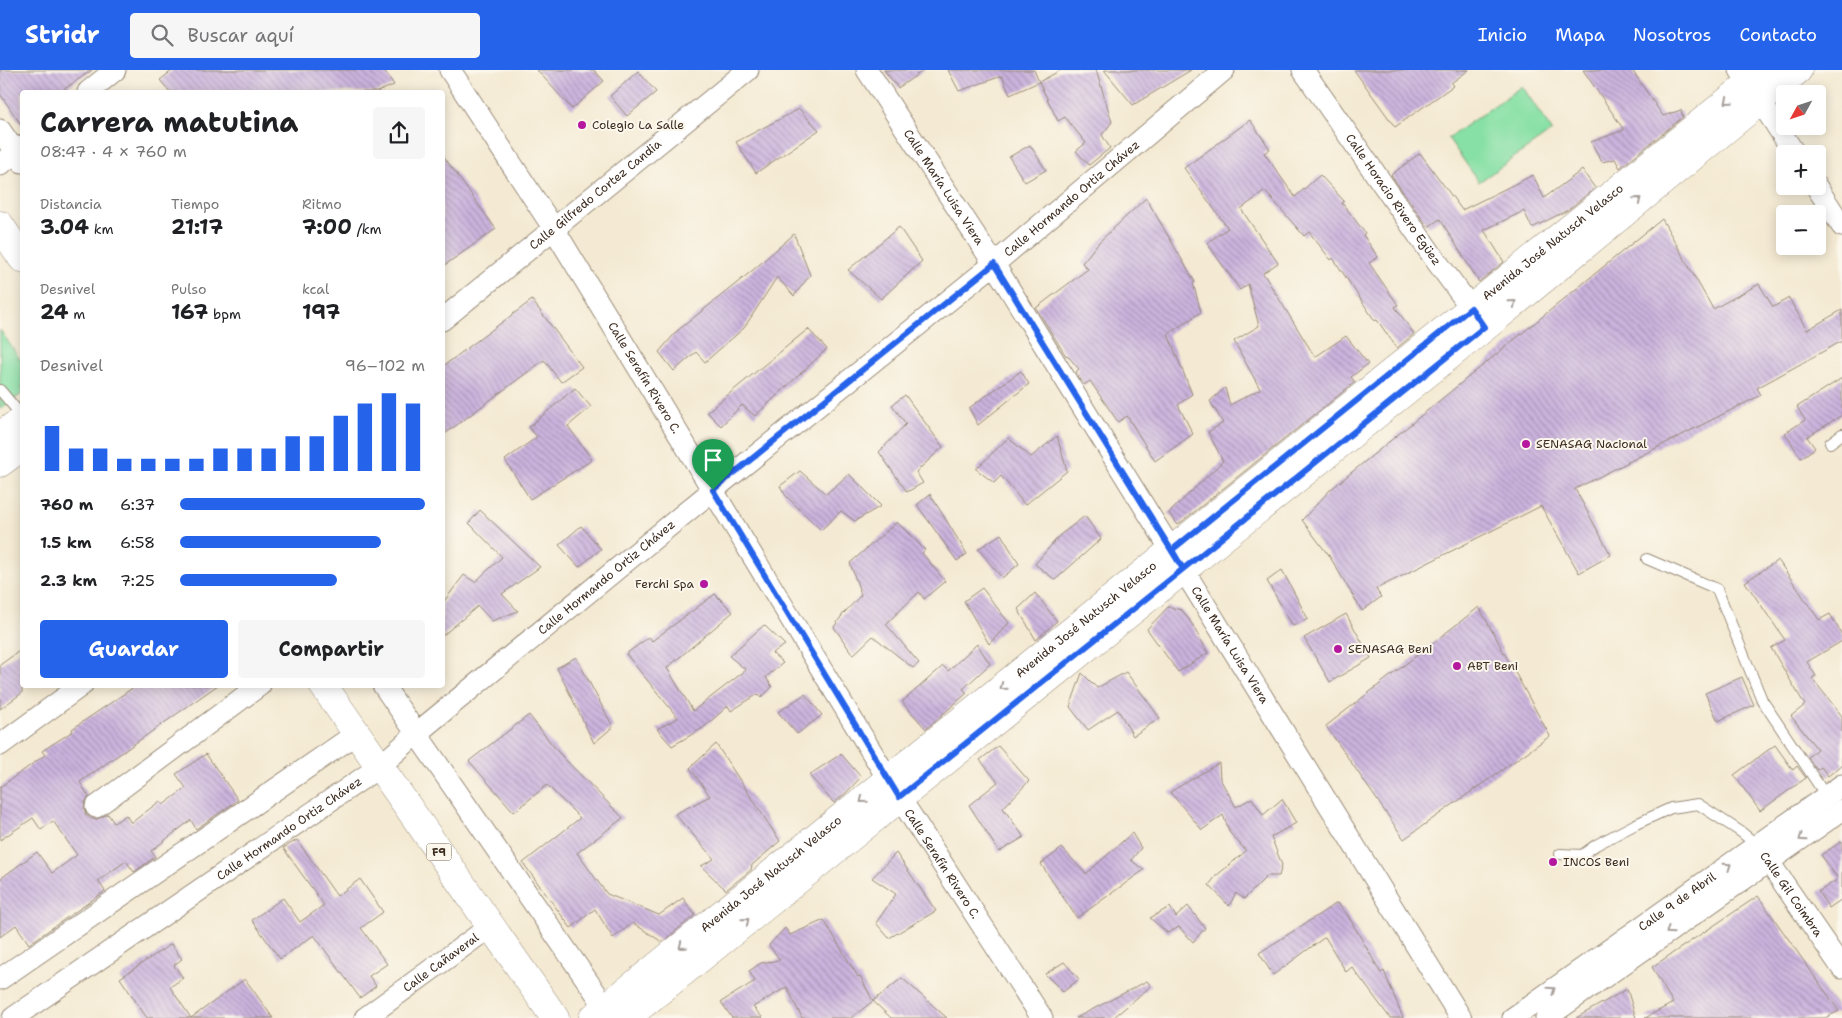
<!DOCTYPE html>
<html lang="es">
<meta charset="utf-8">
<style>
:root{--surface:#fff;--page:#f6f6f6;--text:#202124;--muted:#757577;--accent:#2563eb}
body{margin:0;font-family:"Shantell Sans",sans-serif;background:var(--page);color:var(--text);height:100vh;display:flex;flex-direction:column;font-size:19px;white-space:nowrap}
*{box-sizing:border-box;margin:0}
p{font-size:16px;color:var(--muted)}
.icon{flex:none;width:28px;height:28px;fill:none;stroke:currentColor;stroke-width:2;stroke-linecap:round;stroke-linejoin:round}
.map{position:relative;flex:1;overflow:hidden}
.details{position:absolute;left:20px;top:20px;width:425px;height:598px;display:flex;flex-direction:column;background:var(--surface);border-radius:5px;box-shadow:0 2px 12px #0003}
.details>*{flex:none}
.needle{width:32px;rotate:230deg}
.tools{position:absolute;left:1776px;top:15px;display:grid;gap:10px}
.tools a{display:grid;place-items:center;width:50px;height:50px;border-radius:5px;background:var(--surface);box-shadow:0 2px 12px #0003;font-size:25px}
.pin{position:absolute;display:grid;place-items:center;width:42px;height:42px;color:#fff;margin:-51px -21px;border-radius:50% 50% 50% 0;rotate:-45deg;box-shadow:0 0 5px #0007}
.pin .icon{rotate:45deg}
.round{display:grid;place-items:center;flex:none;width:52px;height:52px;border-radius:5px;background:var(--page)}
.headline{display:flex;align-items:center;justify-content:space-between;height:85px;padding:0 20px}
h1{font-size:28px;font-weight:700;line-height:38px}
.figures{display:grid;grid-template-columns:repeat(3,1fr);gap:8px;height:85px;padding:5px 20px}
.figures div{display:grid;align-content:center}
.figures b{font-size:21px;font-weight:700}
.figures small{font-size:14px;font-weight:400}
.figures p{font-size:14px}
.chart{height:140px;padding:10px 20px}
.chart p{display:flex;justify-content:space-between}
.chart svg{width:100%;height:90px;margin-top:5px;stroke:var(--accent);stroke-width:6}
.button{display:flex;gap:10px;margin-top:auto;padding:10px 20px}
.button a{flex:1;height:58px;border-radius:5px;background:var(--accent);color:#fff;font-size:20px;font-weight:700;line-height:58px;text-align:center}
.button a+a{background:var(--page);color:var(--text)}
ul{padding:0 20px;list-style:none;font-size:16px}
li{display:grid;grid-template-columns:80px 60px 1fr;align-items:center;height:38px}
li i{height:12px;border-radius:6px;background:var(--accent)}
header{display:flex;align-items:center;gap:30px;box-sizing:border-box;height:70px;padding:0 25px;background:var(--accent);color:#fff}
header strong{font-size:24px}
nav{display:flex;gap:28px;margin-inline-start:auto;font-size:18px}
.search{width:350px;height:45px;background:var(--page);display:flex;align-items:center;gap:12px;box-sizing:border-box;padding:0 18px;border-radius:5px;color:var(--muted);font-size:19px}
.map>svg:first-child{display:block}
.pitch{fill:#87e0a5;stroke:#618562}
.building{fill:url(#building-back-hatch)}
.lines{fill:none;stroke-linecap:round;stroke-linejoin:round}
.lane-casing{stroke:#988a78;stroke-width:12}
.street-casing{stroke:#988a78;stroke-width:23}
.secondary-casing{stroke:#988a78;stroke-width:29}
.highway-casing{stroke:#988a78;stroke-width:29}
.lane{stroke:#fff;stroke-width:10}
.street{stroke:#fff;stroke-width:21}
.secondary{stroke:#fff;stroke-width:28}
.highway{stroke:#fff;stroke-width:28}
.oneway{stroke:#a79f9a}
.route-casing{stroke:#fff;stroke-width:10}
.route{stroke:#2563eb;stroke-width:6}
.poi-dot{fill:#b5179e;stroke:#fbf7ec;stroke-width:2}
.labels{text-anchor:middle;stroke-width:4;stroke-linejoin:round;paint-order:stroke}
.shield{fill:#fbf7ec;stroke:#75685c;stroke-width:1}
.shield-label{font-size:11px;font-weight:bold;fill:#3b2a1e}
.poi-label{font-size:12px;fill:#3b2a1e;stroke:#fbf7ec;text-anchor:start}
.street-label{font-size:12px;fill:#3b2a1e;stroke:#fbf7ec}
</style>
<header>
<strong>Stridr</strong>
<div class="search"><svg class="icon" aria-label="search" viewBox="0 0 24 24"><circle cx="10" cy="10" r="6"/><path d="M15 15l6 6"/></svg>Buscar aquí</div>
<nav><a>Inicio</a><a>Mapa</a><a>Nosotros</a><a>Contacto</a></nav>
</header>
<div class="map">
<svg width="1842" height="948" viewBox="0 0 1842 948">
<defs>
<pattern id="building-back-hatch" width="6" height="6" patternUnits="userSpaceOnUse" patternTransform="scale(1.25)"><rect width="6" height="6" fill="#cbb3de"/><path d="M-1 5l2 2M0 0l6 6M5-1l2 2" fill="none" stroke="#a692b3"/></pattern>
</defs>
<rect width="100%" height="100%" fill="#fbf7ec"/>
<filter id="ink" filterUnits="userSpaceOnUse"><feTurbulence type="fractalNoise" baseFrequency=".02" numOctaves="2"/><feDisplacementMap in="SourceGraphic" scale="10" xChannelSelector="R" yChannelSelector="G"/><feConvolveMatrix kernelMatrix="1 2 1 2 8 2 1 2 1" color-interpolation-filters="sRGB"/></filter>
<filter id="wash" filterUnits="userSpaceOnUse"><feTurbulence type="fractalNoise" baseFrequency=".0096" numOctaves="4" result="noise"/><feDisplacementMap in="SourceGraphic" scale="20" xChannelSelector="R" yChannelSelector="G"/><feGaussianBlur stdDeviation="1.12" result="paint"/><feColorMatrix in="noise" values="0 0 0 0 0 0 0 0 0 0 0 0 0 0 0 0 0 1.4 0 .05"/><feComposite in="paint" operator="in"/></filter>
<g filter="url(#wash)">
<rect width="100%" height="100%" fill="#f4ead3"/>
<g class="pitch">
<path d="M1522,16l30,45 -73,51 -31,-44z"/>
<path d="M0,260l22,32v32l-22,15z"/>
</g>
<g id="blocks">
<g class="building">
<path d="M0,0h92l-32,22h-38v34l-22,-32z"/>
<path d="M173,0h211l10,15 -17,7h-207l-10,-12z"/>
<path d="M537,0h57l10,11 -32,28z"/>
<path d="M884,0h40l-26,18z"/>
<path d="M948,0h86l5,12 -29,13 -8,-19 -43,15z"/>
<path d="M1061,0h35l16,52 -10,13 8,13 -21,17 -13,-14 10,-8 -21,-26 -7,4 -19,-39z"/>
<path d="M1104,0h87l-58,35z"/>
<path d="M1354,0h115l-18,13 2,3 -58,41z"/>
<path d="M1583,0h49l31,46 18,-6 2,7 -63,51 -5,-9 -13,3 -11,-20 33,-12z"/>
<path d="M638,1l18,21 -29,24 -17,-20z"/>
<path d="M799,39l20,21 -63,43 -20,-31z"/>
<path d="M1250,50l20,29 -6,4 31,44 25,-22 24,26 -2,2 23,30 -2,2 15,22 -9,6 29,42 -3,2 19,27 -17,14 -20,-28 -2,1 -42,-63 -2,2 -22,-28 -5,4 -39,-45 -24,18 37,54 -15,10 52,84 31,-21 22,28 -17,13 4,5 -177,143 -9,-12 54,-52 -15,-29 15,-9 -13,-22 15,-13 5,17 30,-16 -26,-48 25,-15 -11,-42 -8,6 -33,-47 21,-15 -44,-60z"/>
<path d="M1030,75l16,25 -21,12 -16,-25z"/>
<path d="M1420,83l42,57 71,-35 11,23 38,-28 13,18 -27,22 -36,18 -8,-17 -40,19 20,32 -25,20 -39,-63 -12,8 -37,-52z"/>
<path d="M442,84l54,75 -54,38z"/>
<path d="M1146,128l49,84 -2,1 8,29 -33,22 24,60 -14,11 15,29 -38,27 -28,-45 -9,6 -28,-41 -6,4 -8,-13 3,-3 -12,-14 -1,1 -30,-48 52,-39 -6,-6 17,-21z"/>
<path d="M1662,149l51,90 46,-25 14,23 16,-9 18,32 35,-20v31l-85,47 4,7 -186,94 36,66 -32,18 -38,-67 -165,83 5,8 -19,14 -35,-59h-1l-24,-32 28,-30z"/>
<path d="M899,157l23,34 -41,38 -33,-29z"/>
<path d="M794,164l16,41 -16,21 -17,-19 -33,51 -39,34 -9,-10 -22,19 -15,-19 18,-21 76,-61z"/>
<path d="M532,230l50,67 -21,15 -17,-22 -102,76v-69z"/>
<path d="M808,259l19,20 -72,67 -13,-11 -21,21 -14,-14z"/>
<path d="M1021,301l8,13 -51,41 -9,-17z"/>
<path d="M1842,308v37l-35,22 8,11 -14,10 -16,-25 20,-13 -8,-13z"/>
<path d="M575,318l16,19 -23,19 24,34 -62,39 -25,-39 32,-23 -8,-10z"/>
<path d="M905,325l38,52 -27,25 7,11 -16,9 -28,-40 27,-28 -14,-19z"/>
<path d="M1057,366l10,35 -42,34 -24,-29 -7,7 -18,-14 32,-31 23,19z"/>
<path d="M800,401l26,23 23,-20 32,32 -26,15 -14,-10 -20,19 -35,-34 -6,-10z"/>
<path d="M930,424l37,60 -10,7 -40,-56z"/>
<path d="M480,440l60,57 -38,27 16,17 -26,10 -14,-15 -36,30v-32l22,-29 11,7 27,-25 -33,-34z"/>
<path d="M1085,446l16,23 -46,41 -20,-16 25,-29z"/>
<path d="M897,452l28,28 -3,3 23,28 -21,18 -5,-7 -33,32 33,39 -6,5 -40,-32 -20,19 -19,-28 9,-13 18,-19 -11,-32z"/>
<path d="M581,456l20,23 -22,18 -20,-22z"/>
<path d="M1001,464l18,30 -17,14 -24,-29z"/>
<path d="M1778,490l41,60 11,-6 12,21v6l-35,21 9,14 -4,2 30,38v49l-14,11 -7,-9 -4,3 -9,-13 9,-8 -26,-33 14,-11 -34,-57 14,-8 -40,-58z"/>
<path d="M1282,500l26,49 -15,7 -26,-45z"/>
<path d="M982,518l27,35 -20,21 -25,-43z"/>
<path d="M1035,523l22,28 -21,19 -18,-31z"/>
<path d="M715,524l18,18 -66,56 26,43 53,-41 -17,-14 35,-31 21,20 -13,8 11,10 -17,14 6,10 -11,11 -3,-4 -27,17 -3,-5 -25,22 -31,18 -15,-17 21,-11 -52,-64 23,-17 3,4z"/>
<path d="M1168,537l14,3 10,14 16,29 -30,19 -31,-43z"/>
<path d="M1479,537l71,129 -146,103 -78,-113z"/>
<path d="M1346,544l25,44 -41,24 -26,-44z"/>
<path d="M977,574l13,20 -27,25 4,4 -41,36 -24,-27 41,-36 5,5z"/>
<path d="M22,579v44l-22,16v-44z"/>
<path d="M576,587l37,70 -19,16 -37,-75z"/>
<path d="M1126,602l34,46 -27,18 -15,-26 -30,20 -18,-23 12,-34 15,15z"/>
<path d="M1742,607l12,28 -36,16 -13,-28z"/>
<path d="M137,615h81l-138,97 9,15 -4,5 -1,6 2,7 6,4h5l11,-5 6,9 12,-8 5,8 29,-22 3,4 23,-17 -10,-14 30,-20 32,46 -42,29 -5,-9 -40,31 4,6 -21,15 -8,-11 -28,20 7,10 -76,53 -13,-19 -16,12v-58l37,-27 15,21 25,-18 -24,-34 -12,9 -8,-12 -33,22v-53l45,-32 -3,-4 31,-20 -1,-2z"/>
<path d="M805,624l17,21 -25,19 -19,-22z"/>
<path d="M529,645l29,37 65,66 -46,35 30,41 52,21 24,-17 12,17 -33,27 -29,-19 -20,15 -18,-29 -24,19 -48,-65 57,-45 -33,-33 -33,27 -45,-51z"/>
<path d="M716,674l64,97 -28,24 -1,5 -25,20 -25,-24 13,-7 -39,-45 35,-18 -20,-28z"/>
<path d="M1775,675l18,25 4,-4 9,12 -46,33 -26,-36z"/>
<path d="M998,676l31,35 -26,27 21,29 -25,15 -30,-47 29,-23 -18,-22z"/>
<path d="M841,684l20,23 -15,16 -12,10 -25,-28z"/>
<path d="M1219,693l1,16 16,28 16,-9 11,17 19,-16 14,24 -25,14 11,28 -3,11h-12l-23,23 -8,-6 -7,13 -20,-21 7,-9 30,-25 -16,-18 -7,-18 -21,15 -32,-38z"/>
<path d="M1132,763l9,15 -10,12 13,10 -67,48 -36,-54 21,-16 24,26z"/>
<path d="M297,770l40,56 23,-17 23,33 -22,16 26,36 -18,12 7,10 -16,12 -46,-63 -34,24 -28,-39 31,-22 17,24 24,-17 -41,-57z"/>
<path d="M1842,771v58l-13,9 -11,-16 20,-13 -17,-24z"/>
<path d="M896,783l40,58 -47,27 -13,-15 20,-29 -24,-16z"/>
<path d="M1758,826l81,115 -14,7h-180l28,-15 -21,-36z"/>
<path d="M1337,833l10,11 34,59 3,-2 19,47h-13l-38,-51 -6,5 -21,-35 -52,38 -14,-22z"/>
<path d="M1188,836l17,22 -12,14 -14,-15 -11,6 -18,-15 20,-11 6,10z"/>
<path d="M824,850l34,57 2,-1 13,25 -22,17h-49l-15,-31 -34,20 10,11h-31l-11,-16 34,-21 -6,-10 12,-8 19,-3 -11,-15 16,-17 5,7z"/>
<path d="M171,874l11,15 -8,6 9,13 -13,9 21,31 54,-39 28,39h-126l-27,-40z"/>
<path d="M1064,892l15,17 -16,13 -18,-18z"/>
<path d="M902,908l45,40h-56l-18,-17z"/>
<path d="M1147,911l4,5 -38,32h-37z"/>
<path d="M1627,919l9,29h-60z"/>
</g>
</g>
</g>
<g filter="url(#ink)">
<use href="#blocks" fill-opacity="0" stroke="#988a78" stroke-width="1"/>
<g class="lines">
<defs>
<g id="lane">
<path d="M0,320l22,26"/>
<path d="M1830,373l12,-9"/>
<path d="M1647,489l70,30 45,111 64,96"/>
<path d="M1560,784l22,1 14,-10 40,-21 35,-16 27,-4 43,28 16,13"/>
</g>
<g id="street">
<path id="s1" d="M450,0l104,159 345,568 143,221"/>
<path id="s2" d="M867,0l127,194 467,754"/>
<path id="s3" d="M1303,0l134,192 43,58"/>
<path d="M1740,0l55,84"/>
<path d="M88,22l27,-22"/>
<path d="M0,60l22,32"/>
<path d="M0,95l22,-19"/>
<path d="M1816,116l26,40"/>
<path id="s4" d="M442,250l306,-250"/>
<path d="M383,615l230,333"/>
<path d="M0,675l82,-60"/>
<path d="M96,737l164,-122"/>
<path id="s5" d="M1760,779l82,119"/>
<path d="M0,909l356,-245"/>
<path id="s6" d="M13,948l366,-251 38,-34 296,-243 281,-226 230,-194"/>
<path id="s7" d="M365,948l126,-92"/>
<path id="s8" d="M1513,948l329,-233"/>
<path d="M1546,948l296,-208"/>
</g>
<g id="secondary">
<path d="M0,366l22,-16"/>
<path d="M0,393l22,-16"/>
<path id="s9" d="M593,948l1173,-948"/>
<path d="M626,948l859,-691 313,-257"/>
</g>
<g id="highway">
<path d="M0,155l22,33"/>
<path d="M323,615l232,333"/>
</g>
</defs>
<use href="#lane" class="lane-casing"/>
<use href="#street" class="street-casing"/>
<use href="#secondary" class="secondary-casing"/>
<use href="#highway" class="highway-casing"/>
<use href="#lane" class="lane"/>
<use href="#street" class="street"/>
<use href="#secondary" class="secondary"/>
<use href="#highway" class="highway"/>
</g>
<defs><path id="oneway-chevron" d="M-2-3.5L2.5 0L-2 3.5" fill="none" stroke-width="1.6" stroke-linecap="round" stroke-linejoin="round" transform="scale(1.25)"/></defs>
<g class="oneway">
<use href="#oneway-chevron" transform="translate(1728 31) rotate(141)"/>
<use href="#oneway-chevron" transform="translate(1638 130) rotate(-39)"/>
<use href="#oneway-chevron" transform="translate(1513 233) rotate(-39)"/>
<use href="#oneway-chevron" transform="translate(1003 617) rotate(141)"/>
<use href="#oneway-chevron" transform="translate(863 730) rotate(141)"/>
<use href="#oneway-chevron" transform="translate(1802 768) rotate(145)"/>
<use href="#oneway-chevron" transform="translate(1728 796) rotate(-35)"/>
<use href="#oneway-chevron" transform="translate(746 851) rotate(-39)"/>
<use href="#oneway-chevron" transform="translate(1669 861) rotate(145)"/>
<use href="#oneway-chevron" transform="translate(682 876) rotate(141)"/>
<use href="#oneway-chevron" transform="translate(1552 920) rotate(-35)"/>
</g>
</g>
<g class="lines" filter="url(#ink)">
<defs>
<path id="route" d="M713,420l186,307 284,-228 -11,-19 299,-242 13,19 -301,242c-63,-101 -126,-203 -189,-305l-281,226"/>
</defs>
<use href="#route" class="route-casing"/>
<use href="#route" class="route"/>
</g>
<g class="poi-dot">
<circle cx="582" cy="55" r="5"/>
<circle cx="1526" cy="374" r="5"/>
<circle cx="704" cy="514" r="5"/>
<circle cx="1338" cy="579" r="5"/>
<circle cx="1457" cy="596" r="5"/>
<circle cx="1553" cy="792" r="5"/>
</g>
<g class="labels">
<rect class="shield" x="426.5" y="773.5" width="25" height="17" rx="4"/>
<g class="shield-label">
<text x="439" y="786">F9</text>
</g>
<g class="poi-label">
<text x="592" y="59">Colegio La Salle</text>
<text x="1536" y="378">SENASAG Nacional</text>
<text x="694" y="518" text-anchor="end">Ferchi Spa</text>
<text x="1348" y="583">SENASAG Beni</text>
<text x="1467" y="600">ABT Beni</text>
<text x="1563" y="796">INCOS Beni</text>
</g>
<g class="street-label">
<text dy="4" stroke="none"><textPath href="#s2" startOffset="140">Calle María Luisa Viera</textPath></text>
<text dy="4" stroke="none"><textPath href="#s4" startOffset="198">Calle Gilfredo Cortez Candia</textPath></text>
<text dy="4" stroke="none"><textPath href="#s6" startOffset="1340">Calle Hormando Ortiz Chávez</textPath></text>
<text dy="4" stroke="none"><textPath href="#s3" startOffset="158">Calle Horacio Rivero Egüez</textPath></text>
<text dy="4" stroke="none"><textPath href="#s9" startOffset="1234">Avenida José Natusch Velasco</textPath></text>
<text dy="4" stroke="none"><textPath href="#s1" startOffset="364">Calle Serafín Rivero C.</textPath></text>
<text dy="4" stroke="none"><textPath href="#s6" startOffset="740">Calle Hormando Ortiz Chávez</textPath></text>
<text dy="4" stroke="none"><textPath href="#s9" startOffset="634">Avenida José Natusch Velasco</textPath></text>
<text dy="4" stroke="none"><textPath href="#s2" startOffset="680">Calle María Luisa Viera</textPath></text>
<text dy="4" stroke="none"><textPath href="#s6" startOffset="335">Calle Hormando Ortiz Chávez</textPath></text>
<text dy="4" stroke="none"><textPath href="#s1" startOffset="934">Calle Serafín Rivero C.</textPath></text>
<text dy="4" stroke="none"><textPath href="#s9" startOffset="229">Avenida José Natusch Velasco</textPath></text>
<text dy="4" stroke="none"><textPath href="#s5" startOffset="55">Calle Gil Coimbra</textPath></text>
<text dy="4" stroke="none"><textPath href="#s8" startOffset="201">Calle 9 de Abril</textPath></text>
<text dy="4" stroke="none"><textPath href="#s7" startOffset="94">Calle Cañaveral</textPath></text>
</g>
</g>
</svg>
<div class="tools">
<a><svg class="needle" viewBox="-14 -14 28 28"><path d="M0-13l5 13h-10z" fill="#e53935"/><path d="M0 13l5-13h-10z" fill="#757577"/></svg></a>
<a>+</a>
<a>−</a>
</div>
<div class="pin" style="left:713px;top:420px;background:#1e9e55"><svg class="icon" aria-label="arrive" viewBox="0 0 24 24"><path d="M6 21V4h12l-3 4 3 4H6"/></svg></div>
<section class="details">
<div class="headline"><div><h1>Carrera matutina</h1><p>08:47 · 4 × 760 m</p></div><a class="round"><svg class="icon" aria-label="share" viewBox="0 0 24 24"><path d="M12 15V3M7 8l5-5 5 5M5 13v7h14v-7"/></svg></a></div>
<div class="figures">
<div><p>Distancia</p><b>3.04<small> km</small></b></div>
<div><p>Tiempo</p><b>21:17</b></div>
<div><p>Ritmo</p><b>7:00<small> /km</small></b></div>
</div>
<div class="figures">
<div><p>Desnivel</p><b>24<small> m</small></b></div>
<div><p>Pulso</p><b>167<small> bpm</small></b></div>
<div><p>kcal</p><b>197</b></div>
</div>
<div class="chart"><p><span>Desnivel</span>96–102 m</p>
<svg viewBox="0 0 160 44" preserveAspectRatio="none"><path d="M5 44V22M15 44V33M25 44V33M35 44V38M45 44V38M55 44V38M65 44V38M75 44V33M85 44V33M95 44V33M105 44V27M115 44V27M125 44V17M135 44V11M145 44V6M155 44V11"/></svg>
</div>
<ul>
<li><b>760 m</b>6:37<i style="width:100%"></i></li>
<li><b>1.5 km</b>6:58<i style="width:82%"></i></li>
<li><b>2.3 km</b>7:25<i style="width:64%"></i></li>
</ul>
<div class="button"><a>Guardar</a><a>Compartir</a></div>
</section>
</div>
